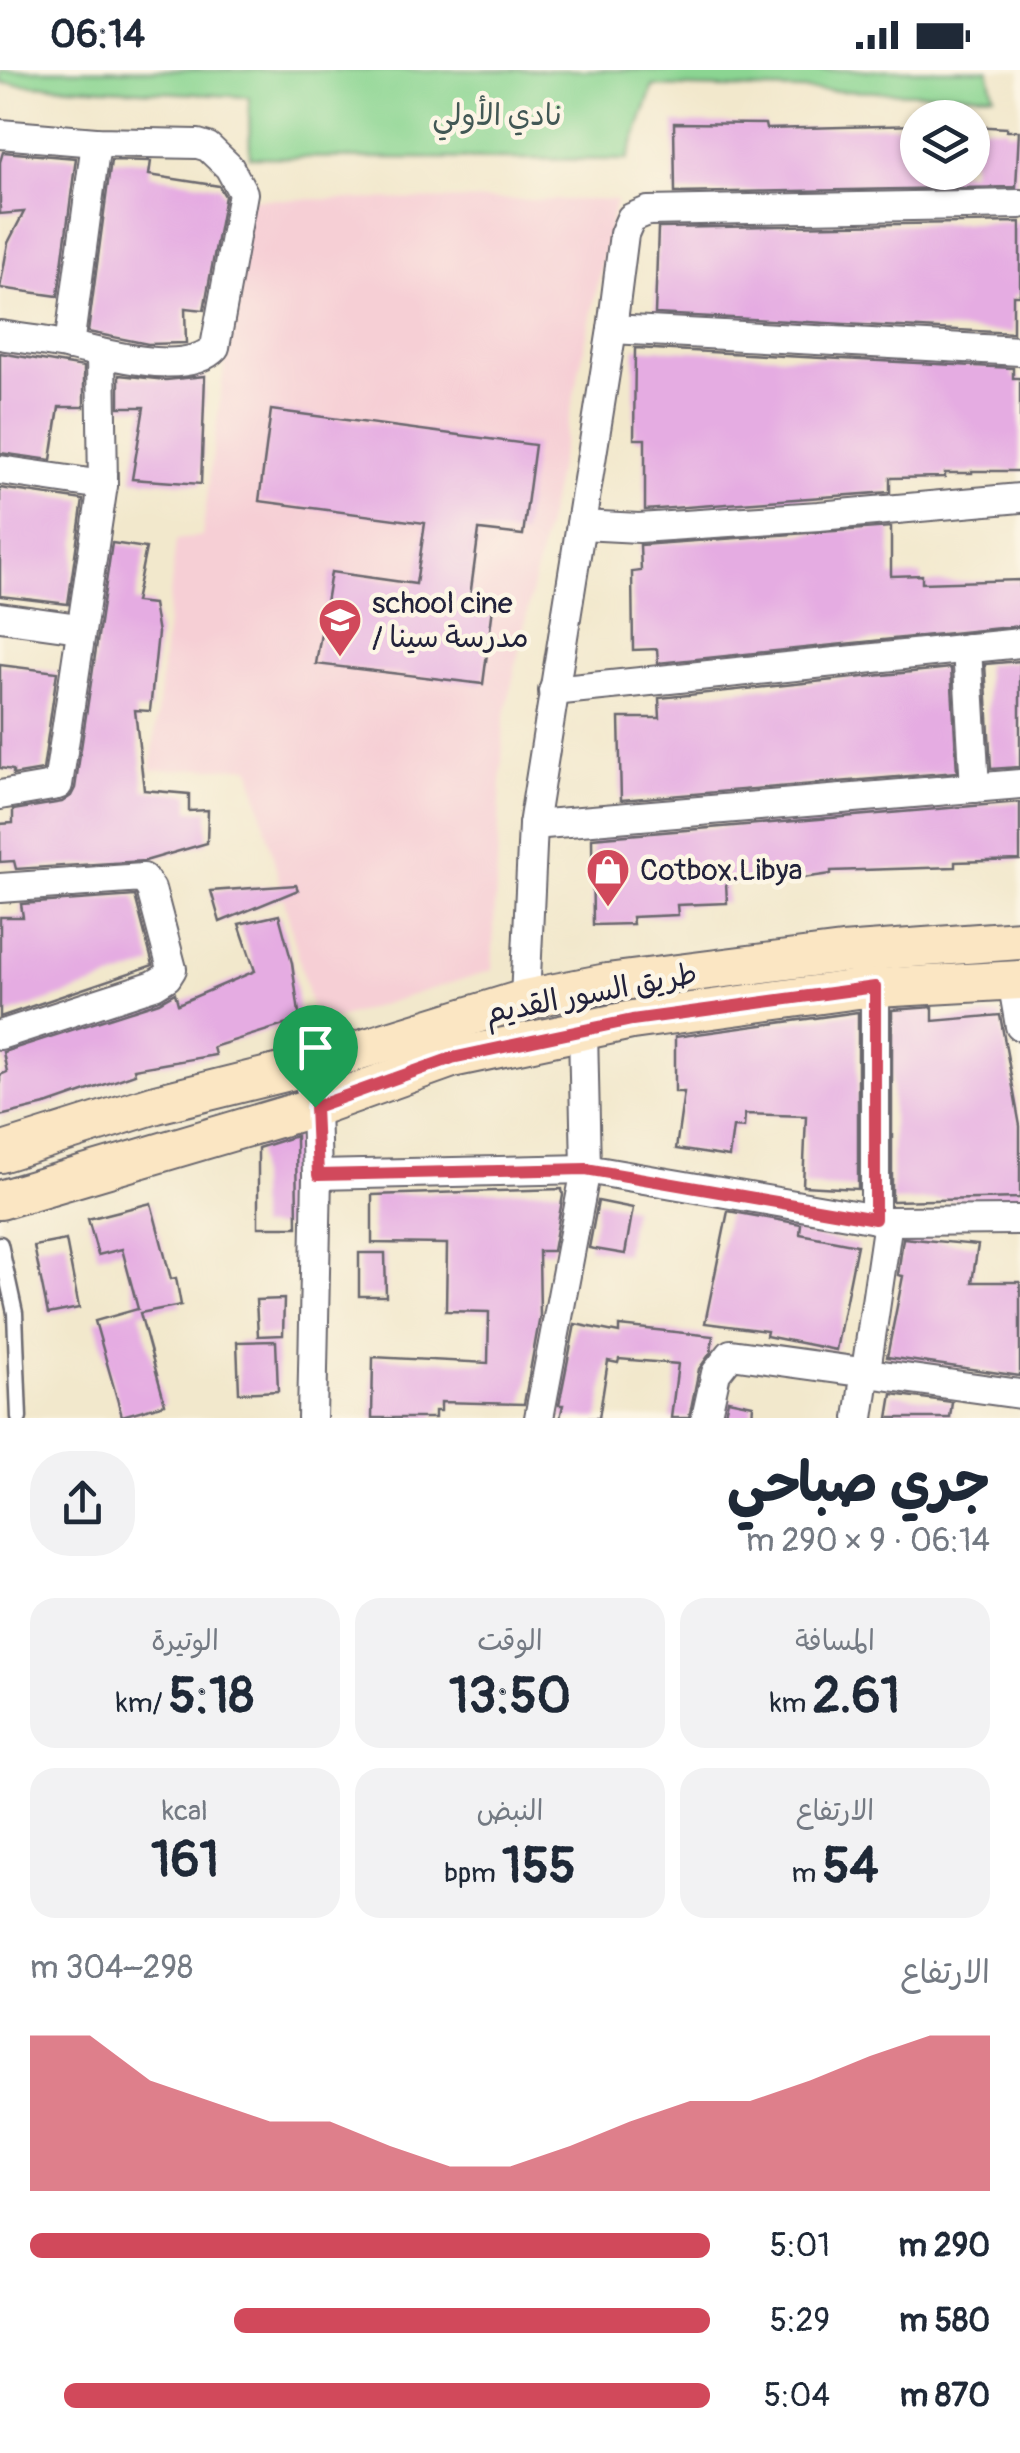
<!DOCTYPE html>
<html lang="ar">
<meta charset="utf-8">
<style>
:root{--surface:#fff;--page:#f2f2f3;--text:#1f2937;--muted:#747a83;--accent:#d1495b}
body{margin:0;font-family:Pangolin,"Playpen Sans Arabic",sans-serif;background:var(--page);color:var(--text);direction:rtl;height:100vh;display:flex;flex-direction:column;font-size:38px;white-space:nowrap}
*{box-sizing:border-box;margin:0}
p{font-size:32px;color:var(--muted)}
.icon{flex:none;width:55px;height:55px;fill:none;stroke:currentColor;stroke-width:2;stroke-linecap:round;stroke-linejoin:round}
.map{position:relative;height:1348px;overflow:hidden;direction:ltr}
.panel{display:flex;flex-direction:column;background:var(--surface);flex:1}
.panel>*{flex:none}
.fabs{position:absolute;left:900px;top:30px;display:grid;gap:20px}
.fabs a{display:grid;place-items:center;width:90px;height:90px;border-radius:50%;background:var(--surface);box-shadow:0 2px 8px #0004;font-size:50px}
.pin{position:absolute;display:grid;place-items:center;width:85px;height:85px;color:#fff;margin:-102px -42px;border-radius:50% 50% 50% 0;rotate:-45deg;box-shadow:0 0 10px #0007}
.pin .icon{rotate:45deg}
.round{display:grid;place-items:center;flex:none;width:105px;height:105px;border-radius:40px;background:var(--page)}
.overview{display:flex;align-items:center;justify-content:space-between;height:170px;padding:0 30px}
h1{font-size:55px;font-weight:700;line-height:75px}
.stats{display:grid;grid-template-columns:repeat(3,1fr);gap:15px;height:170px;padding:10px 30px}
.stats div{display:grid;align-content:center;border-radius:25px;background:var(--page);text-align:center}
.stats b{font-size:50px;font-weight:700}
.stats small{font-size:28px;font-weight:400}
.stats p{font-size:28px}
.chart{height:280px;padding:20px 30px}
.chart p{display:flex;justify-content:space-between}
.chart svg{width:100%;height:180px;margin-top:10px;fill:var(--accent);opacity:.7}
ul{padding:0 30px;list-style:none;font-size:32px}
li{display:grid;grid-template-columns:160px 120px 1fr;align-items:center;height:75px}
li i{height:25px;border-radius:12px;background:var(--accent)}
.status{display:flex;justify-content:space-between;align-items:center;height:70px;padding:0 50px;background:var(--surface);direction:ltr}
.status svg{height:28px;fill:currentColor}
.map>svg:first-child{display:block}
.built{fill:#f6cfd5}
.green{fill:#8bd592;stroke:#567c66;stroke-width:2.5}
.building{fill:#e5ace2}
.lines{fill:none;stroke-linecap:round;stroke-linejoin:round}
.service-casing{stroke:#6b676e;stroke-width:19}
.minor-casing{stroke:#6b676e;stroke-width:32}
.secondary-casing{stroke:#6b676e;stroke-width:42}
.service{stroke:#fff;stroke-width:14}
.minor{stroke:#fff;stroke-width:28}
.secondary{stroke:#fbe6c3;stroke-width:38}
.route-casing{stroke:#fff;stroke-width:20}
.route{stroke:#d1495b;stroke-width:12}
.labels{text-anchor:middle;stroke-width:9;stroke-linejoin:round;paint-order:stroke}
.park-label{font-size:30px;fill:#425855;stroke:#fcf5e5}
.poi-label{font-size:30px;fill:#22223b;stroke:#fcf5e5;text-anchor:start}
.street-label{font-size:30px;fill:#22223b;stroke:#fcf5e5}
</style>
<div class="status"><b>06:14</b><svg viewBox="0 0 49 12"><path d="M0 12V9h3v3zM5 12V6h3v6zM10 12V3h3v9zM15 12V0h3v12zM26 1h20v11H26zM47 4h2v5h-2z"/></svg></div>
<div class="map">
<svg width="1020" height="1348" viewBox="0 0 1020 1348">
<rect width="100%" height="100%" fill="#fcf5e5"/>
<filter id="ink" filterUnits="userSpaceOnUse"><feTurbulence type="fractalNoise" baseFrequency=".01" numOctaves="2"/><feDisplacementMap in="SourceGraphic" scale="20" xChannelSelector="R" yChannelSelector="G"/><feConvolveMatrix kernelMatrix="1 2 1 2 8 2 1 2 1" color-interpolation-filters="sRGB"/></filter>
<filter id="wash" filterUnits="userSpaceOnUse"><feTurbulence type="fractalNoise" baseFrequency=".0048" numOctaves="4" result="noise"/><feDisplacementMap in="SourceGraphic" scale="40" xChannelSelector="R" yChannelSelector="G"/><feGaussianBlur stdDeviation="2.25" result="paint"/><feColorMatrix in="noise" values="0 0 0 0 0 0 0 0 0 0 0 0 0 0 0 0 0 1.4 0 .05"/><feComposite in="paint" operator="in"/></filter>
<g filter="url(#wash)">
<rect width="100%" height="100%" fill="#f2e8cc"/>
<path class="built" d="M246,129l370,1 -112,520 -12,250 -176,55 -66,-258 -99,3 25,-230 26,-4z"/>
<path class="green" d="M0,0h988l6,25 -341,-9 -26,74 -377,-3 -1,-60 -249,-14z"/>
<g id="blocks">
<g class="building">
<path d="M674,53l91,1 1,5 152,-4v47h54v-46l35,2v3h12l-3,56 -341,6z"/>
<path d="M3,82l73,6 -18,138 -58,-8 8,-45 16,-31 -24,2v-52z"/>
<path d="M111,90l40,1 -2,14 70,11 6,10 -21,114 -19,-2 1,35 -38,1 -60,-12z"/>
<path d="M1020,152v73h-7v38l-358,-19 3,-86z"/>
<path d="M635,278l378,20v10h7v93h-48v2h-27v4l-55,1v14l-245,18v-71h-11z"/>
<path d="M0,283l84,14v40h-25l-8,53 -51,-7z"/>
<path d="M119,305l47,5 39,-4 -4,108 -69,-5 12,-72h-25z"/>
<path d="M271,340l264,35 -12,90 -44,-5 -9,67 24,3 -11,84 -167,-20 15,-92 85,12 9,-61 -166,-22z"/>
<path d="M0,418l83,12 -15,104 -68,-8z"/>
<path d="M891,457v49l31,-1v8l98,-3v46l-362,37 -1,-14 -24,1 -1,-78 9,-1 -1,-26z"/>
<path d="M112,473l34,5 -11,54 18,2 5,29 -8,78 -15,-1 9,80 45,4v17l19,-1 -1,33 -62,18 -129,8 -2,-8 -14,1v-38l13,-1v-13l49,-8 9,-6 4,-8z"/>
<path d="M1020,591v106l-29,2 -6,-105z"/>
<path d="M0,595l57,7 -14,98 -30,5v-5l-13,-2z"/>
<path d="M951,598l6,104 -336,28 -2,-82h41l-1,-20z"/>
<path d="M1020,732v58l-65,2v5l-124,4v3l-42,6 -63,2 1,21 -50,2 1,10 -46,2 1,7 -40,1 -1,-87z"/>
<path d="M296,815l2,5 -78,32 -9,-31z"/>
<path d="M135,826l18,69 -153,52v-100h23l-2,-13z"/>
<path d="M279,845l13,48 8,57 -87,27 2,8 -81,14 1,5 -86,30 -49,12v-41l7,-3 -4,-20 156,-50 16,-9 3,11 77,-33 -16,-47z"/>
<path d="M933,937v14l67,-6 20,111v72l-128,3v-191z"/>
<path d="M858,942v177l-55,-3 3,-70 -61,-2 -1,14 -11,-1 -4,30 -53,-8 8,-57h-9v-55z"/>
<path d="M296,1066l1,91h-39v-79z"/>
<path d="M562,1119l1,6 -10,56h-14l1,65 -16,88 -83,-2v9h-6v7h-63l1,-61 115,6 1,-51 -43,-1 1,-67 -75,-1v-48z"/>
<path d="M598,1131l35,7 -8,46 -36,-6z"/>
<path d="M151,1133l20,76 5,-1 5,27 -41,8 25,91 -43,12 -27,-95 43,-12 -16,-60 -24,6 -10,-36z"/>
<path d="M728,1141l73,13 -1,10 57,11 -21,105 -70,-14 1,-5 -62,-8z"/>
<path d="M903,1168l75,7 -6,37h48v94l-133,-19 16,-81 -5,-1z"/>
<path d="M66,1170l13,68 -31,6 -14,-68z"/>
<path d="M359,1183h26l1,43h-27z"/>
<path d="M284,1229l-1,36 -25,1 -2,-36z"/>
<path d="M575,1254l44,9v-7l94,10 -2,16 -12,17 -10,49h-18l7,-54 -59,-5 -1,4 -10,-2 -9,57h-39l3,-13h-4z"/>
<path d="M276,1271l2,50 -39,2 -2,-51z"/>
<path d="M892,1324l60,8 -2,16h-62z"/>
<path d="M728,1330l25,5 -1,13h-28z"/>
</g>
</g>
</g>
<g filter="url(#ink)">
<use href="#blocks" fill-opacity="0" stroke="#6b676e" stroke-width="2.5"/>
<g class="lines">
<defs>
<path id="service" d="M0,1174l15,69 4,105"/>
<g id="minor">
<path d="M0,64l96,8 102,2 10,3 21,20 14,26 -28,154c-28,31 -108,7 -144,-1 -24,-5 -48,-7 -71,-11"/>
<path d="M612,259l408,22"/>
<path d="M69,276l27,-204"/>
<path d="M0,400l103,15"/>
<path d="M581,455l58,3 180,-12 201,-18"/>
<path d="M0,547l79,11"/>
<path d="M967,578l8,140"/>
<path d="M553,621l467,-48"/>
<path d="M0,725l58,-10 45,-300 -2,-130"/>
<path d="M533,755l487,-41"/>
<path d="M0,818l143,-10 8,11 21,80 -5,8 -13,8 -154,50"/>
<path d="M1012,910l8,46"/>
<path d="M875,917v232"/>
<path d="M525,929l8,-174 79,-496 12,-95 7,-16 17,-7 372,-7"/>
<path d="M305,997l10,40 2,68 -5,243"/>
<path d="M317,1105l269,-6 302,52 132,-1"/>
<path d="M539,1348l47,-249 -3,-139"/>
<path d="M706,1348l10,-45 15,-19 289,40"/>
<path d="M859,1348l29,-197"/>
</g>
<g id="secondary">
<path d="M0,1083l156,-49 149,-37 220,-68 82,-16 235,-30 178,-13"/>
<path d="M0,1130l315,-93 137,-49 180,-38 226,-31 162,-9"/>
</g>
</defs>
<use href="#service" class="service-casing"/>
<use href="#minor" class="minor-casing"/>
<use href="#secondary" class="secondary-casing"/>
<use href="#service" class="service"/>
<use href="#minor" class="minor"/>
<use href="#secondary" class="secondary"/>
</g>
</g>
<g class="lines" filter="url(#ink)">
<defs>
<path id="route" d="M875,917v232l-289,-50 -268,6 -3,-68 137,-49 180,-38z"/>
</defs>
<use href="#route" class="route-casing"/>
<use href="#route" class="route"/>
</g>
<defs>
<symbol id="school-pin" viewBox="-11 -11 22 30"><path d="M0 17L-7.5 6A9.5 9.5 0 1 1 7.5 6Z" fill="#d1495b" stroke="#fcf5e5"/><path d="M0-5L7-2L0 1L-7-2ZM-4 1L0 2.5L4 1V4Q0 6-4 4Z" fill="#fff"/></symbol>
<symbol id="shop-pin" viewBox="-11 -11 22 30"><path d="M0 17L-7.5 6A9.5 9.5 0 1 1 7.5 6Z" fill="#d1495b" stroke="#fcf5e5"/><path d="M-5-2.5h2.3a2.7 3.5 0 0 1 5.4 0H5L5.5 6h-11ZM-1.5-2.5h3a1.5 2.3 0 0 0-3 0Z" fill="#fff"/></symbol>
</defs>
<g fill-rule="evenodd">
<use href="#school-pin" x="315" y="525" width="50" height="68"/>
<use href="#shop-pin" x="583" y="775" width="50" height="68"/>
</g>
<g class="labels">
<g class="park-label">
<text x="497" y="55">نادي الأولي</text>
</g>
<g class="poi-label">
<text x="372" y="543">school cine<tspan x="372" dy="34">/ مدرسة سينا</tspan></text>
<text x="640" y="810">Cotbox.Libya</text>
</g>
<g class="street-label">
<text transform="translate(591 923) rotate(-11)" y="10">طريق السور القديم</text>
</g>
</g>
</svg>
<div class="fabs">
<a><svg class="icon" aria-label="layers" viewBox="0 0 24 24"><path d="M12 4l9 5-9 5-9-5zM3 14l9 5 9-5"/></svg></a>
</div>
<div class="pin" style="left:315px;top:1037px;background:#1e9e55"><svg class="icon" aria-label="arrive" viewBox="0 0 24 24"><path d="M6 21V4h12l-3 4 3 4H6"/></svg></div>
</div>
<section class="panel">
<div class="overview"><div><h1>جري صباحي</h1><p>06:14 · 9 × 290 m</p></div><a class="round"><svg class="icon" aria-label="share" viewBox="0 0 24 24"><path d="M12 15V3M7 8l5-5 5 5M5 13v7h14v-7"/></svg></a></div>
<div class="stats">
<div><p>المسافة</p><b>2.61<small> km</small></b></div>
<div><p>الوقت</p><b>13:50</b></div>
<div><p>الوتيرة</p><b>5:18<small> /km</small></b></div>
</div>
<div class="stats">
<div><p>الارتفاع</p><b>54<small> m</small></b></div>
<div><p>النبض</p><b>155<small> bpm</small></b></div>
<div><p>kcal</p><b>161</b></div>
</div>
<div class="chart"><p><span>الارتفاع</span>298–304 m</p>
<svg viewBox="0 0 160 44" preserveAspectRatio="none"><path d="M0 44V6L10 6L20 17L30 22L40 27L50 27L60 33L70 38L80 38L90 33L100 27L110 22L120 22L130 17L140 11L150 6L160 6V44z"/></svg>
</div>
<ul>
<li><b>290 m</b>5:01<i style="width:100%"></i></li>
<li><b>580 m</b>5:29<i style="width:70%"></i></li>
<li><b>870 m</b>5:04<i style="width:95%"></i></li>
</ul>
</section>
